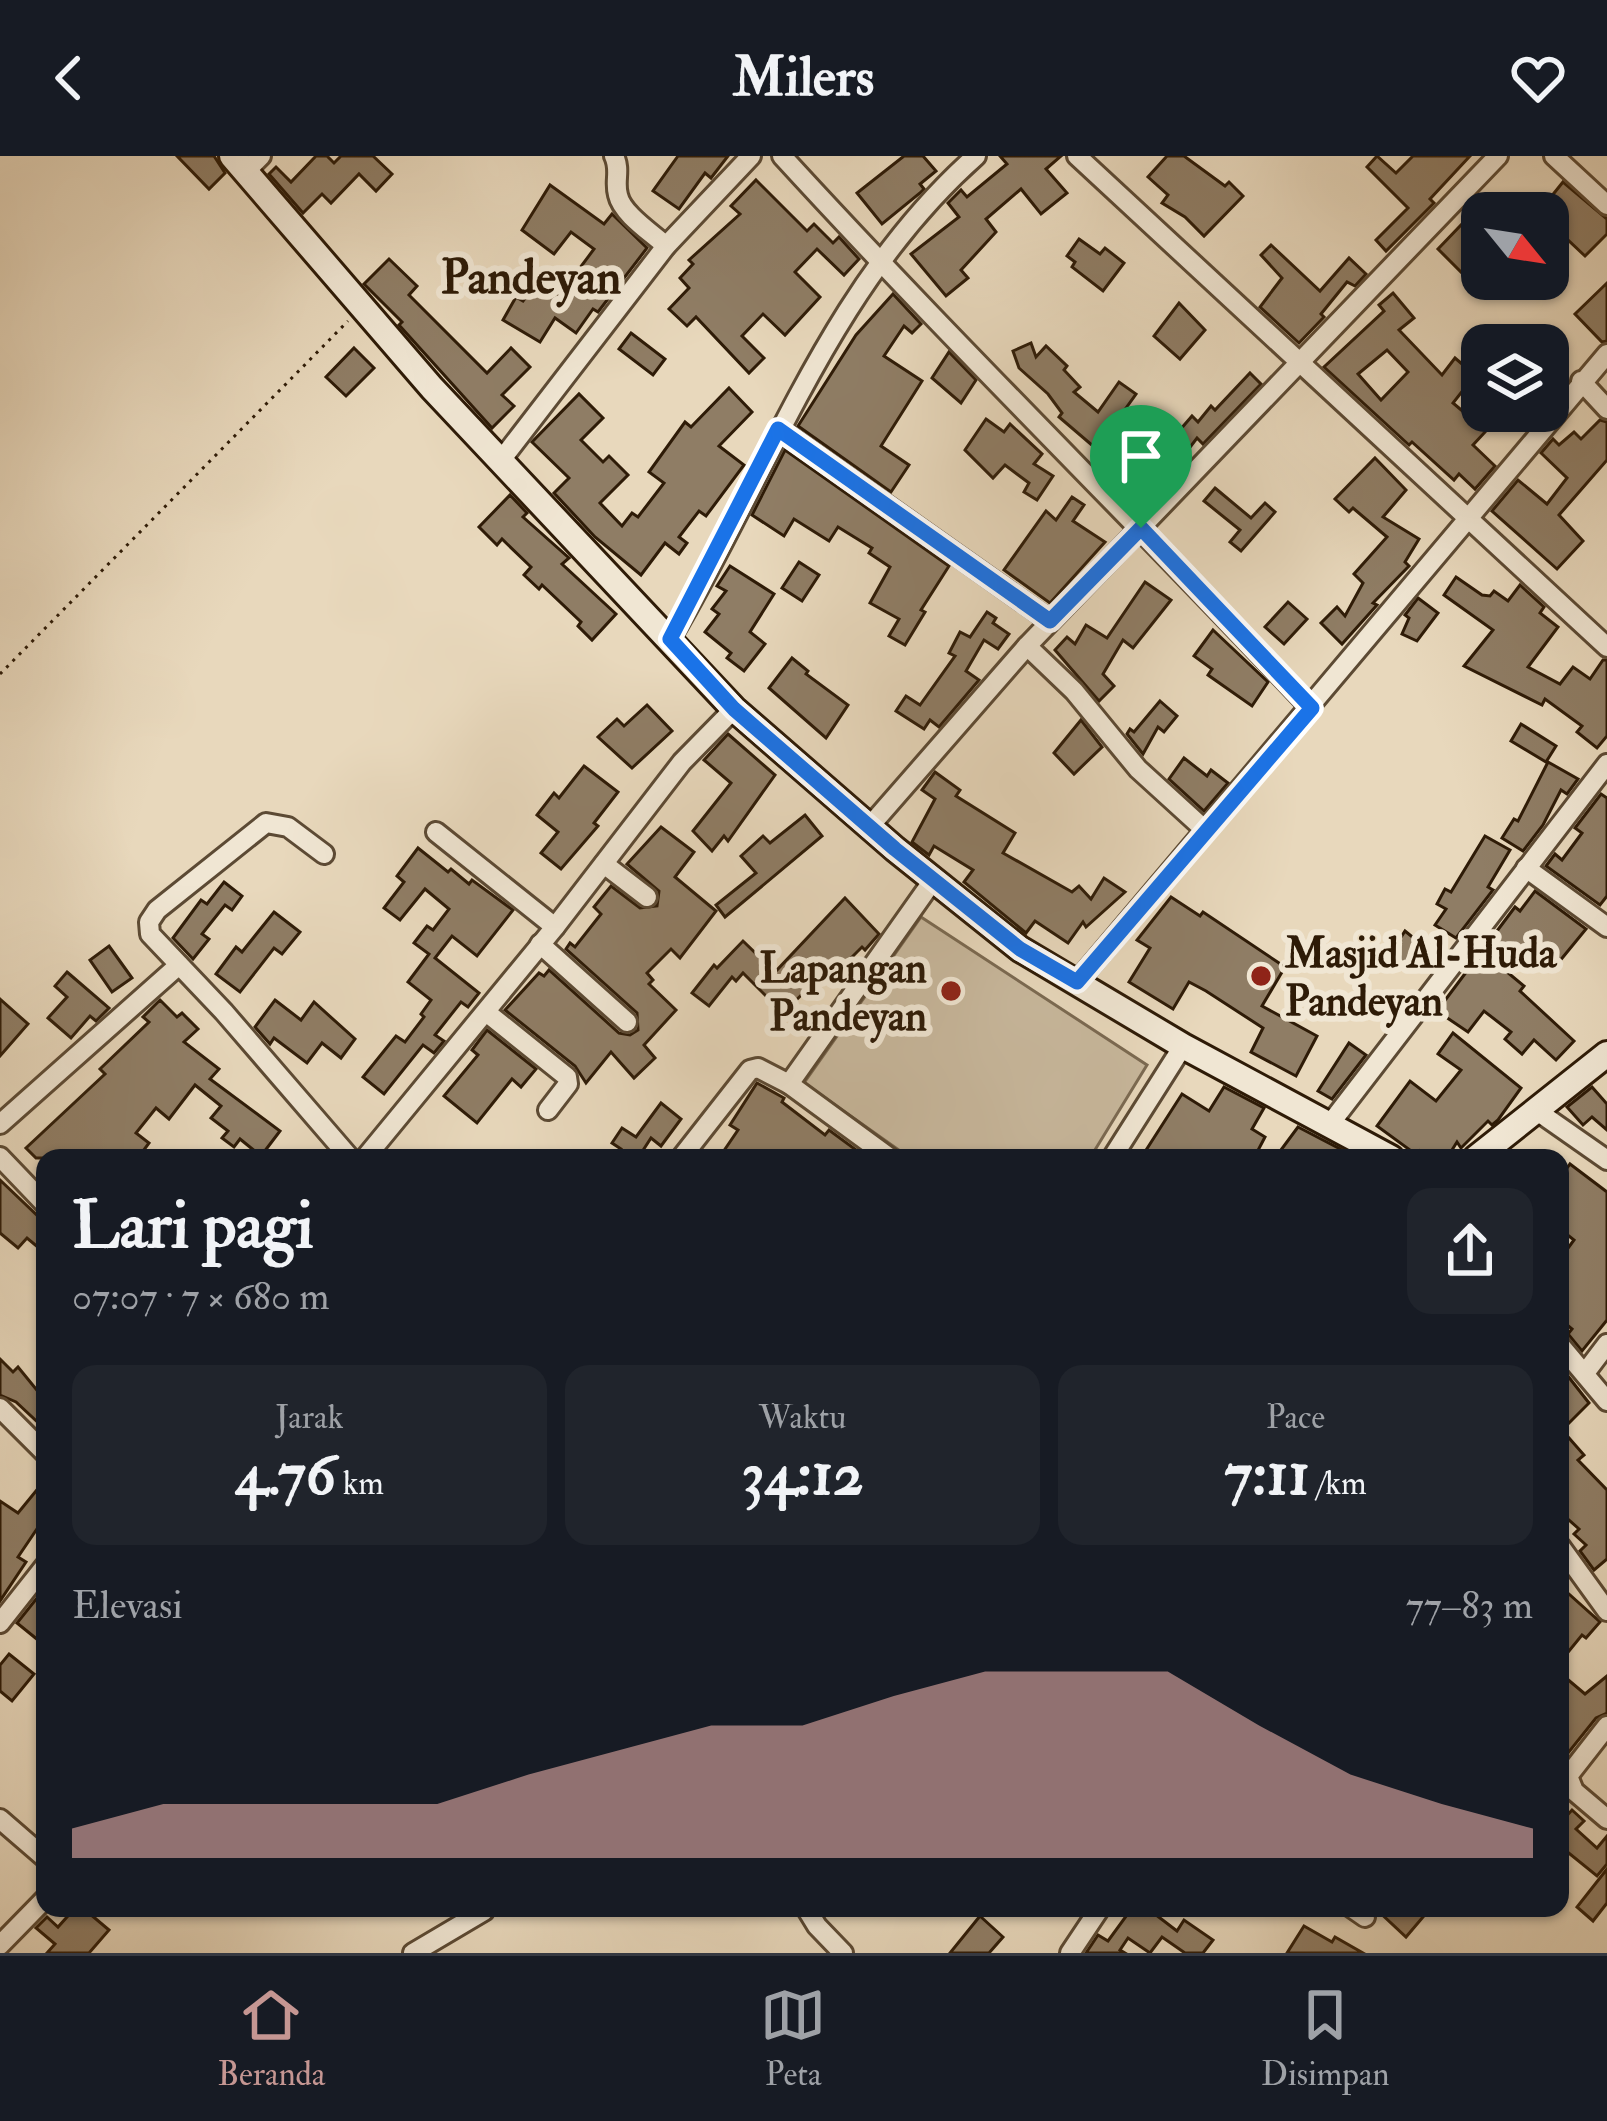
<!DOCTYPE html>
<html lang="id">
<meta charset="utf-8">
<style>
:root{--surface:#171b24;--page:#20242c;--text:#f1f3f6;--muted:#9ea1a6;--line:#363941;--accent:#c59692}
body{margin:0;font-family:"IM FELL Double Pica",serif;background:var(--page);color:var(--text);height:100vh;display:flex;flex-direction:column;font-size:45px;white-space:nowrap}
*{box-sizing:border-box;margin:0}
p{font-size:39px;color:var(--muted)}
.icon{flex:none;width:66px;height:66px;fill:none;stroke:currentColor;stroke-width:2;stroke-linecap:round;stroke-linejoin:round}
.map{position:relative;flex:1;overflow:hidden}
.sheet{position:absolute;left:36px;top:993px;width:1533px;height:768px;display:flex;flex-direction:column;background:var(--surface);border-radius:24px;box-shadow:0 3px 9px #0004}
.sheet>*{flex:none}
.needle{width:78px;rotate:120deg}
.controls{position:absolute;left:1461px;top:36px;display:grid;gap:24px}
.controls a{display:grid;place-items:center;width:108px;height:108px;border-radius:24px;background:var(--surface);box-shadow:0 3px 9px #0004;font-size:60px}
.pin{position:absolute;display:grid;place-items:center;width:102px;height:102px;color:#fff;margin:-123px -51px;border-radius:50% 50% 50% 0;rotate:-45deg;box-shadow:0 0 12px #0007}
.pin .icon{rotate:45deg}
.round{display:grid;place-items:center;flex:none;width:126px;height:126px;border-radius:24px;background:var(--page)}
.headline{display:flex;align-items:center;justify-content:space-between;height:204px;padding:0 36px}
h1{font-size:66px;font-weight:700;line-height:90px}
.figures{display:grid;grid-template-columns:repeat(3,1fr);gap:18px;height:204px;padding:12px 36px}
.figures div{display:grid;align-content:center;border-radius:24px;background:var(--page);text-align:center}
.figures b{font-size:60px;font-weight:700}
.figures small{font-size:33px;font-weight:400}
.figures p{font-size:33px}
.chart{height:336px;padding:24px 36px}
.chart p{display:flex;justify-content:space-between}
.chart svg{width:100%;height:216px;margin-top:12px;fill:var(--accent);opacity:.7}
header{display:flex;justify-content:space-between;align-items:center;height:156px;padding:0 36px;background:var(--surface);font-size:54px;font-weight:700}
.menu{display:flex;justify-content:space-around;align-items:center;height:168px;border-top:3px solid var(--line);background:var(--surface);font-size:33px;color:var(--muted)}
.menu a{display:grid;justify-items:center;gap:6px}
.menu .on{color:var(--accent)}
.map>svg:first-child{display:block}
.green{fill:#c8b89d;stroke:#7b6a52;stroke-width:3}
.building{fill:#8f7d65;stroke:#2e1b07;stroke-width:3;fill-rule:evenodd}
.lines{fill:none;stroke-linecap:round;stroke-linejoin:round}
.street-casing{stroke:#5c4a34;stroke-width:24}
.secondary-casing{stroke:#2e1b07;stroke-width:30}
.path{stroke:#2e1b07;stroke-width:3;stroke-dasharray:3 6;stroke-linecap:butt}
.street{stroke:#f0e6d3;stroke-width:18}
.secondary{stroke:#f0e6d3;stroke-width:24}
.route-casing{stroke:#fff;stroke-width:24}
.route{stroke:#1a73e8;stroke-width:15}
.poi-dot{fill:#8f2418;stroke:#f0e6d3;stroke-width:4.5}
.labels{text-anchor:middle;stroke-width:12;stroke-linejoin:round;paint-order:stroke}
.poi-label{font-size:42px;font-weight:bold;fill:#2e1b07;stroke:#f0e6d3;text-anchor:start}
.quarter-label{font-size:48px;font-weight:bold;fill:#2e1b07;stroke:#f0e6d3}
</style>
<header><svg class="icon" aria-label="back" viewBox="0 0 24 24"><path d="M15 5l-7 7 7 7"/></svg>Milers<svg class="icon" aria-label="heart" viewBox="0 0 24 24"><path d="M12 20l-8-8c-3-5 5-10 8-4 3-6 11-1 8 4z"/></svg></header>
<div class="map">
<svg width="1607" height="1797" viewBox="0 0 1607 1797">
<rect width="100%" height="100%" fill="#e8d8bc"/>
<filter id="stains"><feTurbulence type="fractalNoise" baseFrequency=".00167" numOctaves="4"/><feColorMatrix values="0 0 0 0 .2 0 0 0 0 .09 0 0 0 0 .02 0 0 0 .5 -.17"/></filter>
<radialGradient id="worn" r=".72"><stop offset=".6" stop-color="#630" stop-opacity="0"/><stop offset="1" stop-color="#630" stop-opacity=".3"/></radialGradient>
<path class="green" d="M921,761l226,148 -57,93h-180l-106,-75z"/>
<g class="building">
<path d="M177,0h37l11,17 -16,16z"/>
<path d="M316,0h11l7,7 7,-7h32l19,18 -16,17 -17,-17 -28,29 -9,-9 -19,19 -34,-39 7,-7 15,15z"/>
<path d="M678,0h50l-17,22 -6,-5 -26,36 -26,-18z"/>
<path d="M904,0h19l13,15 -16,13 4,5 -4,4 -38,31 -25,-31z"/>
<path d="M1000,0h61l-15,13 21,24 -26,21 -20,-25 -35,30 10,13 -35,38 7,8 -22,18 -35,-42 48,-37 -11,-14 13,-13 6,7 40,-33z"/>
<path d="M1167,0h17l41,30 4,-4 14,14 -39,40 -19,-19 -23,-14 6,-8 -20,-18z"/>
<path d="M1377,0l19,17 17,-17h57l-40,43 4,4 -48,48 -10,-11 32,-32 -41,-41z"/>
<path d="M756,24l51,51 7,-7 19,19 6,-6 20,22 -15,16 -27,-26 -22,23 25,25 -35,38 -22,-21 -21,22 22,22 -15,15 -53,-56 -9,9 -18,-17 20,-21 -9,-10 13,-14 -4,-4 51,-46 -9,-8z"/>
<path d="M1563,26l44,37v15l-22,22 -37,-35v-8h-10z"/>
<path d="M550,29l54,39 8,-10 35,34 -49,64 -5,-3 -17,24 -21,-15 -15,24 -37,-22 13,-23 7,4 18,-24 21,15 32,-43 -23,-17 -17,22 -32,-24z"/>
<path d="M1463,67l19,19v24l-13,14 -31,-31z"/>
<path d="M1079,83l21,15 5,-6 19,15 -21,28 -31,-24 3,-5 -8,-6z"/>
<path d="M1271,89l49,46 29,-33 17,16 -11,12 -8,-4 -26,32 3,3 -25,26 -39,-36 22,-29 -21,-23z"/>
<path d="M389,103l28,27 -8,9 78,78 24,-25 19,19 -28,28 12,11 -22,22 -93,-103 3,-3 -38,-38z"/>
<path d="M1607,127v58l-5,1 -27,-28z"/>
<path d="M1393,137l21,25 -15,12 43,45 13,-17 20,17 -22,28 33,28 -13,14 22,21 -20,23 -16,-15 -5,6 -42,-38 -3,3 -85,-78 60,-56 -5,-6zM1387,194l21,22 -27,28 -23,-26z"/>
<path d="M893,138l28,30 -9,9 -8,-7 -20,30 38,25 -41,65 28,19 -18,27 -93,-66 58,-91z"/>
<path d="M1179,147l26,27 -25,29 -26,-23z"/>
<path d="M631,177l34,26 -12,16 -34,-26z"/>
<path d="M1031,187l5,14 10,-11 21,20 -3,4 16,17 -6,5 24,20 21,-30 17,12 -20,28 11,7 -20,29 -48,-41 3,-4 -14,-19 -29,-26 -6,-17z"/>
<path d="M354,192l20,20 -28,28 -20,-19z"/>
<path d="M949,196l27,28 -15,23 -29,-25z"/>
<path d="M1250,217l11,11 -58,60 -6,-6 -45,59 -18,-21 14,-9 44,-51 6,6 13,-16 4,4z"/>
<path d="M729,232l23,24 -33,34 25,19 -38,51 -7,-5 -20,26 8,6 -8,11 -14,-11 -24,32 -46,-38 -41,-44 15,-15 -37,-36 47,-48 24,24 -22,22 22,22 6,-6 19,19 -28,28 22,23 10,-13 6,4 26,-34 -15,-11 36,-50 6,5z"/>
<path d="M986,263l18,13 6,-8 32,30 -8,10 19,12 -16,24 -13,-8 5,-9 -24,-18 -12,13 -28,-28z"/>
<path d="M1600,264l7,2v38l-48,55 24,26 -26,28 -65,-58 26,-31 29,24 20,-26 -26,-25 12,-14 6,6 15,-13 7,7z"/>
<path d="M785,294l164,116 -28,44 4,2 -20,33 -16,-9 10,-17 -29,-16 20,-36 -21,-14 3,-5 -34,-21 -9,14 -35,-22 -10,17 -32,-21z"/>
<path d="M1375,302l31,32 -23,27 36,22 -14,23 4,4 -36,37 4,2 -35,39 -21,-21 16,-16 8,9 18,-33 -9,-9 33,-37 -34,-29 -4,4 -14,-13z"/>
<path d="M1215,332l36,30 14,-15 10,9 -34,39 -11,-9 10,-12 -36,-29z"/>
<path d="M510,339l17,18 -4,4 46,41 -7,6 54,50 -24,26 -14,-14 3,-4 -39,-37 -3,4 -15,-14 7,-8 -29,-28 -5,6 -18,-18z"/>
<path d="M1072,341l12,8 -11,16 32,21 -55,61 -46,-33 42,-59 10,9z"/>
<path d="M799,406l20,13 -17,26 -20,-13z"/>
<path d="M730,410l44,28 -24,38 15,12 -21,27 -17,-13 4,-5 -26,-21 14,-18 -7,-5 14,-18 -9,-5z"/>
<path d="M1456,421l26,18 8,1 4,-5 14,10 12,-16 24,22 -4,6 18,14 -30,40 32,17 13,-17 17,12 13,-19h4v76l-10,12 -20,-16 5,-6 -37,-27 -3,6 -78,-39 29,-36 -49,-35z"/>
<path d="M1145,426l26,18 -38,48 -10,-8 -20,34 11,12 -15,15 -44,-51 12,-13 8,7 11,-19 21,13z"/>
<path d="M1418,442l20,15 -21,28 -15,-7 7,-16 -4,-3z"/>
<path d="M1288,446l19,17 -23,25 -19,-17z"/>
<path d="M987,456l9,6 -3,5 16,11 -11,15 -14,-9 -18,31 13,9 -40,47 -9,-7 -6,9 -28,-18 10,-15 14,9 35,-49 -6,-3 11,-21 10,5z"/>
<path d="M1213,474l55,52 -16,24 -44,-31 4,-6 -18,-13z"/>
<path d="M792,502l16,13 -2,3 42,31 -22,33 -57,-50z"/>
<path d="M1160,545l17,15 -13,16 -6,-5 -15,27 -16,-20 3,-5 4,3z"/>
<path d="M647,549l25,26 -40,37 -34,-31 19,-18 7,7z"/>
<path d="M1081,564l21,27 -28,27 -20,-21z"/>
<path d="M1521,568l35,22 -10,16 -35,-21z"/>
<path d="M728,578l47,41 -47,66 -4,-5 -12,15 -19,-20 38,-48 -27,-23z"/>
<path d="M1184,602l23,18 4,-6 17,13 -24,28 -35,-32z"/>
<path d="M1548,606l30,17 -11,15 -6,-4 -18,35 -20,26 -21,-13 12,-19 4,2z"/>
<path d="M584,610l34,26 -24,31 4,3 -37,43 -20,-16 17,-21 -21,-17 17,-22 5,5z"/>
<path d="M935,616l25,18 -4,6 59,37 -12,20 69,39 7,-6 12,13 13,-21 21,14 -39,35 -3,-5 -15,21 -33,-22 -9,12 -62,-51 9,-12 -39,-24 -5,9 -17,-13 23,-43 -13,-9z"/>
<path d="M1601,638l6,4v98l-7,9 -54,-39 9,-12 7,6 20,-27 -7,-5z"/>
<path d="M805,659l17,21 -97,81 -9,-12 40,-32 -15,-17 22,-20 7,7z"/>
<path d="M661,671l33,25 -19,25 41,34 -36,47 -9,-9 -24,24 6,7 -4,4 27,26 -32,35 11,13 -21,20 -23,-26 -25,31 -11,-17 -70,-56 34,-37 5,3 5,-6 70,63 11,2 8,-5 -1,-17 -71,-64 4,-6 5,4 26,-33 -7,-7 17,-21 29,22 17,-2 2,-15 -32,-27z"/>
<path d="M1485,680l25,14 -22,37 5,3 -37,48 -21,-13 11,-16 -9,-5 8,-15 6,3z"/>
<path d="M418,692l30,24 3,-3 18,15 3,-4 41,30 -36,46 -25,-20 -17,22 44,35 -11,14 -7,-5 -26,33 9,6 -10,12 -11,-8 -39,49 -21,-17 33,-41 9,6 19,-25 -3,-3 10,-14 -23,-18 21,-28 -15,-11 13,-17 6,4 16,-21 -24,-20 -25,31 -16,-12 20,-26 -7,-6z"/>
<path d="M224,726l18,14 -10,14 -7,-5 -23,29 7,5 -16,20 -20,-21 28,-38 6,4z"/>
<path d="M1535,735l51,38 -32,39 -26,-24 -21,28 17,14 -4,5 54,50 -18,19 -22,-20 -12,14 -17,-15 6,-7 -27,-21 -16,21 -31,-21 78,-104 5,4z"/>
<path d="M1171,741l29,19 3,-4 82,55 -23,39 55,30 -21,40 -45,-24 12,-24 -57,-37 -17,-9 -16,27 -44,-27 21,-34 -13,-8z"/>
<path d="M845,742l34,36 -14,16 -3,-3 -19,19 -6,-6 -54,53 -40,-40 -7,8 -4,-4 -23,29 -17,-13 22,-28 3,3 26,-27 32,31z"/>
<path d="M274,756l26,20 -18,22 -8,-6 -34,44 -24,-18 20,-27 6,5z"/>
<path d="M1405,775l21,17 -14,22 -23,-14z"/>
<path d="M109,790l23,32 -20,14 -22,-32z"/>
<path d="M67,816l42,36 -13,13 -6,-5 -19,22 -23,-20 19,-21 -12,-11z"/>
<path d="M0,843l28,25 -28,32z"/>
<path d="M160,844l17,17 5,-4 16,16 -14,13 35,27 -9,10 70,52 -19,25 -21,-17 -6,8 -12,-9 6,-7 -17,-13 10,-12 -26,-21 -26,34 -13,-11 -20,25 13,10 -11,15h-102l-10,-10 79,-74 -5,-5 49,-47 -6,-5z"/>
<path d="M275,844l26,20 13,-18 41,37 -14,19 -19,-15 -15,20 -33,-25 -4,6 -15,-17z"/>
<path d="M487,874l49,39 -15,18 -9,-8 -35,44 -33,-27 34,-41 -6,-5z"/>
<path d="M1453,877l68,55 -23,32 -6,5 -4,-4 -27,27 -4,-6 -10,16h-16l-11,-7 -2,5 -41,-30 33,-45 26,20 25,-31 -23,-16z"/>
<path d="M1349,887l17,12 -34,44 -14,-8z"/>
<path d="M757,927l27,15 -2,4 43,33 4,-5 38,28h-148l19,-28 -8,-5z"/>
<path d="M1224,931l40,21 -12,21 13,8 -11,21h-113l41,-64 27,17z"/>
<path d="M1592,931l15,17v26l-15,-13 -9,8 -16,-18z"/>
<path d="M661,947l20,16 -20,27 -10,-8 -13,20h-22l5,-9 -9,-6 10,-15 14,9z"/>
<path d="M1298,971l46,24 -5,7h-64z"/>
<path d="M1570,1008l37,28v128l-25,31 -14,-17 4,-5 -12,-10v-60l14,-19 -14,-11v-51z"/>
<path d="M0,1024l45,43v30l-18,-15 -9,10 -18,-15z"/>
<path d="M0,1203l13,13 5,-5 27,33v29l-29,-27 -16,-7z"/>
<path d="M1560,1210l29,37 -27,27 22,25 -6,5 29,30v69l-13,11 -14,-19 6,-6 -12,-11 5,-5 -19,-17z"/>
<path d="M45,1324v37l-27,40 8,5 -26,39v-100l18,12z"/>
<path d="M1560,1430l40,36 -14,16 -4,-3 -22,27z"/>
<path d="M45,1432v43l-7,9 -21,-17z"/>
<path d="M9,1498l25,20 -22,27 -12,-10v-26z"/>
<path d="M1560,1517l25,21 22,-18v37l-11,5 -36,45z"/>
<path d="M1572,1654l12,11 -8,8 21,19 10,-12v28l-10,12 -37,-30v-23z"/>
<path d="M1607,1713v34l-14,18 -16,-14z"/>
<path d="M75,1752h8l26,22 -20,23h-42l8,-9 -19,-16 11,-11 11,10z"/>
<path d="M1132,1752l9,6 6,-6 30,23 7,-11 29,20 -10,13h-18l-23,-16 -12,16 -22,-15 -8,12 5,3h-39l12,-18 10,6z"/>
<path d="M1375,1752h36l12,9 -17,20z"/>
<path d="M980,1760l23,21 -14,16h-39z"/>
<path d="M1304,1770l28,16 3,-5 28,16h-76z"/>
</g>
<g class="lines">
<defs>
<g id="street">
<path d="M614,0c7,14 0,25 4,39 4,19 34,38 48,51"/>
<path d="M782,0c172,188 355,367 529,552"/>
<path d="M1077,0l530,491"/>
<path d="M1554,0l53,49"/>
<path d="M246,15l15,-15"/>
<path d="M1581,225l26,28"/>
<path d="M779,273l271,192"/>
<path d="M502,303l164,-213 85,-90"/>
<path d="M670,483c99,-166 158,-352 306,-483"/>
<path d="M1027,490l47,45 64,78 67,61"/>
<path d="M870,670l157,-180 471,-490"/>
<path d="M436,676l119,95"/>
<path d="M324,698l-36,-27 -22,-4 -109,87 -8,12 1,12 74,78 126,146"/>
<path d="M604,708l43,33"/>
<path d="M1526,712l81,59"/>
<path d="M540,788l87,78"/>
<path d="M1077,826l530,-628"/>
<path d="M486,856l81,65 1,7 -20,26"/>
<path d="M1537,955l70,49"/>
<path d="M0,968l179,-159"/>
<path d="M1330,968l277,-360"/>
<path d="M0,1001l45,47"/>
<path d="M365,1002l190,-231 127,-165 52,-53"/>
<path d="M681,1002l69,-88 8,-2 31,16"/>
<path d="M890,1002l-101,-74 145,-205"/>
<path d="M1112,1002l71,-112"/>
<path d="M1560,1189l47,56"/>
<path d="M1585,1217l22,-29"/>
<path d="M0,1252l45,45"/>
<path d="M1560,1390l47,65"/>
<path d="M0,1467l45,-57"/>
<path d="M1607,1570l-39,50 6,15 33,28"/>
<path d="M0,1663l45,39"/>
<path d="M806,1752l11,18 26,27"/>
<path d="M1352,1752l13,9"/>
<path d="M0,1789l45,-46"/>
<path d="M413,1797l71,-42"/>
<path d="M1070,1797l30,-45"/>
</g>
<g id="secondary">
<path d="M232,0l200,232 302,321 161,140 125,100 163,97 208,112"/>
<path d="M1476,1002l131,-104"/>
</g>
</defs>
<use href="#street" class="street-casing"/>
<use href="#secondary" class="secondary-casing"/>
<path class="path" d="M0,518l348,-353"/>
<use href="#street" class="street"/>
<use href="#secondary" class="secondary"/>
</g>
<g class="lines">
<defs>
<path id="route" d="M778,273l272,192 91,-93 171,180 -235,274 -57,-33 -125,-100 -161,-140 -64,-70z"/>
</defs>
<use href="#route" class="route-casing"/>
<use href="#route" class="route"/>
</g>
<g class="poi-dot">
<circle cx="1261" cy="820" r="12"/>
<circle cx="951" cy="835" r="12"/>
</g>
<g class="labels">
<g class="poi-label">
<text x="1285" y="811">Masjid Al-Huda<tspan x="1285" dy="48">Pandeyan</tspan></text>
<text x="927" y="826" text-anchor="end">Lapangan<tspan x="927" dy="48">Pandeyan</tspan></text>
</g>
<g class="quarter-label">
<text x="531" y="137">Pandeyan</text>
</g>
</g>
<rect width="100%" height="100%" filter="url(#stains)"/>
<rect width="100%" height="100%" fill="url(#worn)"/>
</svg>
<div class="controls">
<a><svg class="needle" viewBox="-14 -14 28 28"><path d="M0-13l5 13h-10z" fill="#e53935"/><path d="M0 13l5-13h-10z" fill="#9ea1a6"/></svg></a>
<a><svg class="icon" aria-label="layers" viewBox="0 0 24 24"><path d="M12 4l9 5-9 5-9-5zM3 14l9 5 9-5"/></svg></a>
</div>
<div class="pin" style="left:1141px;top:372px;background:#1e9e55"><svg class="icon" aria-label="arrive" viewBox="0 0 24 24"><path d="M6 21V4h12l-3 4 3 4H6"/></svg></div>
<section class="sheet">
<div class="headline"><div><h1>Lari pagi</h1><p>07:07 · 7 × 680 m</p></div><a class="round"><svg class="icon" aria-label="share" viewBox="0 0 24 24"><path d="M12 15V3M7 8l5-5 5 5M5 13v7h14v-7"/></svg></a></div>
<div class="figures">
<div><p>Jarak</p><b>4.76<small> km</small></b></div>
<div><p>Waktu</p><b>34:12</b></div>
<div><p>Pace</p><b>7:11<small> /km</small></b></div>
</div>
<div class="chart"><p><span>Elevasi</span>77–83 m</p>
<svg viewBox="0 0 160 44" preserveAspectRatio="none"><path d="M0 44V38L10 33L20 33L30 33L40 33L50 27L60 22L70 17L80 17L90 11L100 6L110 6L120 6L130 17L140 27L150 33L160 38V44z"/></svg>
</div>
</section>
</div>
<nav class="menu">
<a class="on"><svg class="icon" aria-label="home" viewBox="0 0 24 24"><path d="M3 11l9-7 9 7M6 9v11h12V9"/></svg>Beranda</a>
<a><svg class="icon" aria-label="map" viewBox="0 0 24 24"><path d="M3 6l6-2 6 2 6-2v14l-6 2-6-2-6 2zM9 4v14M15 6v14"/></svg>Peta</a>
<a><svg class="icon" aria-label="saved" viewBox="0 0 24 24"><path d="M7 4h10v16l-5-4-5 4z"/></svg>Disimpan</a>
</nav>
